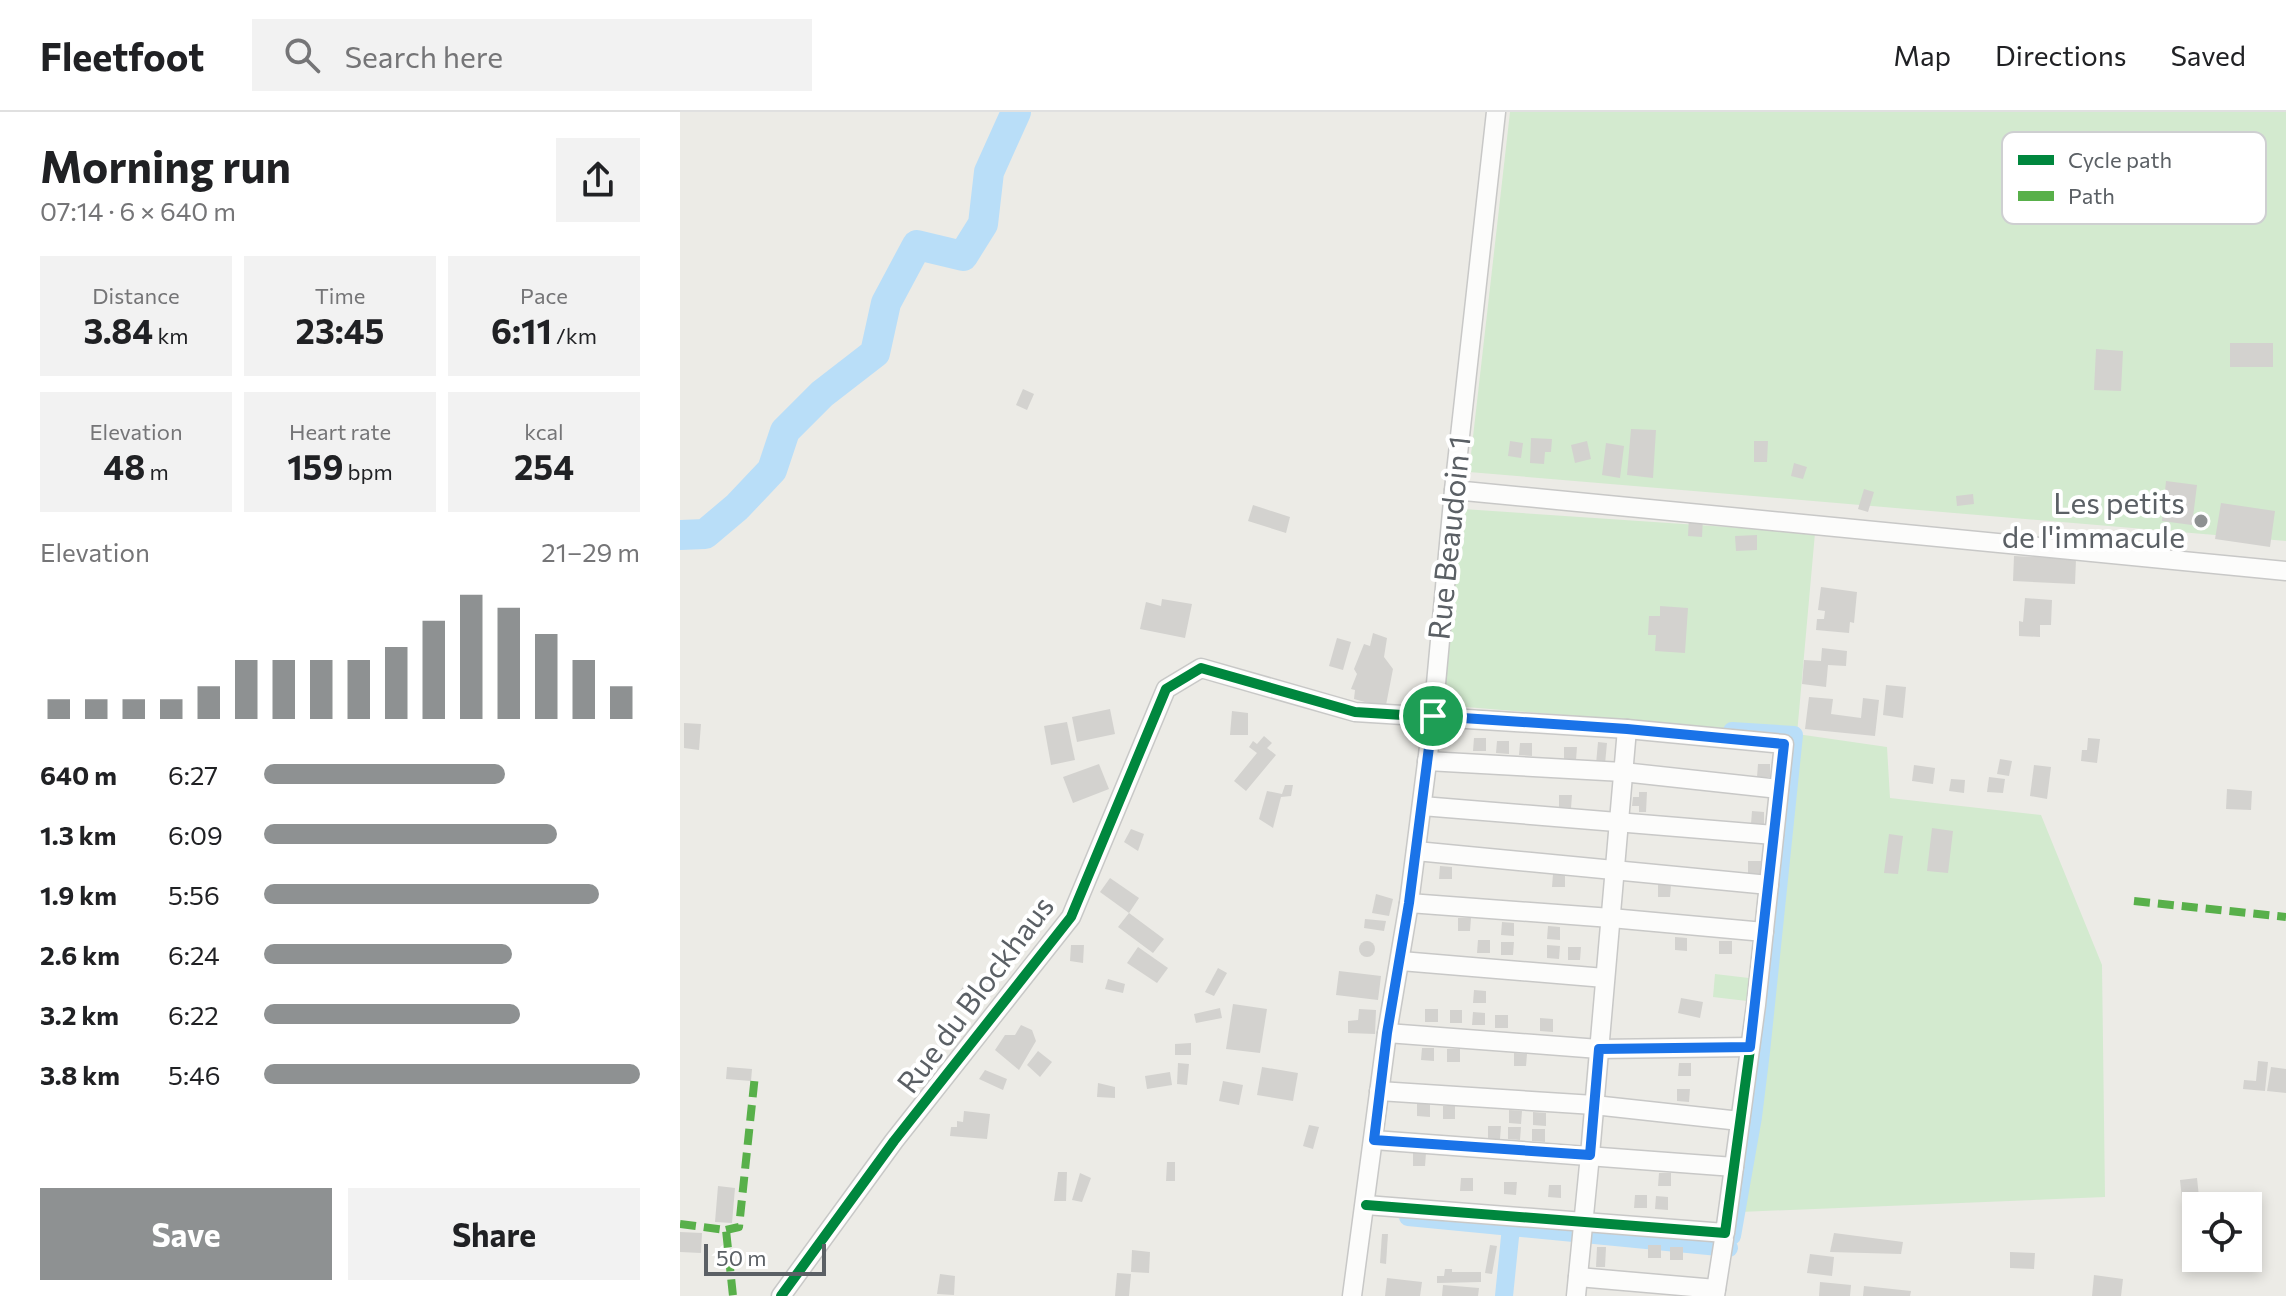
<!DOCTYPE html>
<meta charset="utf-8">
<style>
:root{--surface:#fff;--page:#f2f2f2;--text:#202124;--muted:#757577;--line:#e0e0e0;--accent:#8e9192}
body{margin:0;font-family:Commissioner,sans-serif;background:var(--page);color:var(--text);height:100vh;display:flex;flex-direction:column;font-size:30px;white-space:nowrap}
*{box-sizing:border-box;margin:0}
p{font-size:26px;color:var(--muted)}
.icon{flex:none;width:44px;height:44px;fill:none;stroke:currentColor;stroke-width:2;stroke-linecap:round;stroke-linejoin:round}
.map{position:relative;flex:1;overflow:hidden}
.side{display:flex;flex-direction:column;background:var(--surface);width:680px}
.side>*{flex:none}
.buttons{position:absolute;left:1502px;top:1080px;display:grid;gap:16px}
.buttons a{display:grid;place-items:center;width:80px;height:80px;border-radius:0px;background:var(--surface);box-shadow:0 4px 12px #0003;font-size:40px}
.scale{position:absolute;left:24px;bottom:20px;width:122px;box-sizing:border-box;padding-left:8px;border:4px solid #5b6065;border-top:0;font-size:22px;line-height:28px;white-space:nowrap;color:#5b6065;-webkit-text-stroke:6px #fff;paint-order:stroke}
.pin{position:absolute;display:grid;place-items:center;width:68px;height:68px;color:#fff;margin:-34px;border:4px solid #fff;border-radius:50%;box-shadow:0 2px 8px #0007}
.round{display:grid;place-items:center;flex:none;width:84px;height:84px;border-radius:0px;background:var(--page)}
.head{display:flex;align-items:center;justify-content:space-between;height:136px;padding:0 40px}
h1{font-size:44px;font-weight:700;line-height:60px}
.metrics{display:grid;grid-template-columns:repeat(3,1fr);gap:12px;height:136px;padding:8px 40px}
.metrics div{display:grid;align-content:center;border-radius:0px;background:var(--page);text-align:center}
.metrics b{font-size:34px;font-weight:700}
.metrics small{font-size:22px;font-weight:400}
.metrics p{font-size:22px}
.chart{height:224px;padding:16px 40px}
.chart p{display:flex;justify-content:space-between}
.chart svg{width:100%;height:144px;margin-top:8px;stroke:var(--accent);stroke-width:6}
.button{display:flex;gap:16px;margin-top:auto;padding:16px 40px}
.button a{flex:1;height:92px;border-radius:0px;background:var(--accent);color:#fff;font-size:32px;font-weight:700;line-height:92px;text-align:center}
.button a+a{background:var(--page);color:var(--text)}
ul{padding:0 40px;list-style:none;font-size:26px}
li{display:grid;grid-template-columns:128px 96px 1fr;align-items:center;height:60px}
li i{height:20px;border-radius:10px;background:var(--accent)}
header{display:flex;align-items:center;gap:48px;box-sizing:border-box;height:112px;padding:0 40px;background:var(--surface);border-bottom:2px solid var(--line)}
header strong{font-size:38px}
nav{display:flex;gap:44px;margin-inline-start:auto;font-size:28px}
.search{width:560px;height:72px;background:var(--page);display:flex;align-items:center;gap:20px;box-sizing:border-box;padding:0 28px;border-radius:0px;color:var(--muted);font-size:30px}
main{display:flex;flex:1;min-height:0}
.map>svg:first-child{display:block}
.green{fill:#d3eacf}
.lines{fill:none;stroke-linecap:round;stroke-linejoin:round}
.canal{stroke:#b9def8;stroke-width:18}
.river{stroke:#b9def8;stroke-width:30}
.building{fill:#d3d2cf}
.street-casing{stroke:#c8c8c7;stroke-width:21}
.street{stroke:#fcfcfb;stroke-width:18}
.quiet{stroke:#58b04a;stroke-width:8;stroke-dasharray:16 8;stroke-linecap:butt}
.cycleway-casing{stroke:#fff;stroke-width:15}
.cycleway{stroke:#00873e;stroke-width:10}
.route-casing{stroke:#fff;stroke-width:16}
.route{stroke:#1a73e8;stroke-width:10}
.poi-dot{fill:#8e9192;stroke:#fff;stroke-width:3}
.labels{text-anchor:middle;stroke-width:8;stroke-linejoin:round;paint-order:stroke}
.poi-label{font-size:30px;fill:#5b6065;stroke:#fff;text-anchor:end}
.street-label{font-size:30px;fill:#5b6065;stroke:#fff}
.key{fill:#fff;stroke:#cecfd1;stroke-width:2}
.key-label{font-size:22px;fill:#5b6065}
</style>
<header>
<strong>Fleetfoot</strong>
<div class="search"><svg class="icon" aria-label="search" viewBox="0 0 24 24"><circle cx="10" cy="10" r="6"/><path d="M15 15l6 6"/></svg>Search here</div>
<nav><a>Map</a><a>Directions</a><a>Saved</a></nav>
</header>
<main>
<section class="side">
<div class="head"><div><h1>Morning run</h1><p>07:14 · 6 × 640 m</p></div><a class="round"><svg class="icon" aria-label="share" viewBox="0 0 24 24"><path d="M12 15V3M7 8l5-5 5 5M5 13v7h14v-7"/></svg></a></div>
<div class="metrics">
<div><p>Distance</p><b>3.84<small> km</small></b></div>
<div><p>Time</p><b>23:45</b></div>
<div><p>Pace</p><b>6:11<small> /km</small></b></div>
</div>
<div class="metrics">
<div><p>Elevation</p><b>48<small> m</small></b></div>
<div><p>Heart rate</p><b>159<small> bpm</small></b></div>
<div><p>kcal</p><b>254</b></div>
</div>
<div class="chart"><p><span>Elevation</span>21–29 m</p>
<svg viewBox="0 0 160 44" preserveAspectRatio="none"><path d="M5 44V38M15 44V38M25 44V38M35 44V38M45 44V34M55 44V26M65 44V26M75 44V26M85 44V26M95 44V22M105 44V14M115 44V6M125 44V10M135 44V18M145 44V26M155 44V34"/></svg>
</div>
<ul>
<li><b>640 m</b>6:27<i style="width:64%"></i></li>
<li><b>1.3 km</b>6:09<i style="width:78%"></i></li>
<li><b>1.9 km</b>5:56<i style="width:89%"></i></li>
<li><b>2.6 km</b>6:24<i style="width:66%"></i></li>
<li><b>3.2 km</b>6:22<i style="width:68%"></i></li>
<li><b>3.8 km</b>5:46<i style="width:100%"></i></li>
</ul>
<div class="button"><a>Save</a><a>Share</a></div>
</section>
<div class="map">
<svg width="1606" height="1184" viewBox="0 0 1606 1184">
<rect width="100%" height="100%" fill="#ecebe6"/>
<g class="green">
<path d="M830,0h776v429l-817,-69z"/>
<path d="M783,397l352,24 -18,201 90,13 3,51 151,17 61,150 3,232 -365,15 54,-478 -352,-29z"/>
<path d="M1035,862l34,4 -2,23 -34,-4z"/>
</g>
<g class="lines">
<g class="canal">
<path d="M728,1105l321,31"/>
<path d="M1052,1124l21,-119 8,-65 33,-317 -62,-4"/>
<path d="M824,1184l7,-69"/>
</g>
<path class="river" d="M0,423l25,-1 32,-27 35,-37 13,-39 37,-37 53,-41 11,-50 31,-58 46,11 20,-32 6,-52 27,-60"/>
</g>
<g class="building">
<rect x="1550" y="231" width="43" height="24"/>
<path d="M1416,237l27,2 -2,40 -27,-1z"/>
<path d="M343,277l11,5 -7,16 -11,-5z"/>
<path d="M951,317l25,1 -3,48 -26,-3z"/>
<path d="M851,326l21,1 -1,13h-6l-1,12 -14,-1z"/>
<path d="M830,329l13,2 -2,15 -13,-2z"/>
<path d="M907,329l4,18 -16,4 -4,-18z"/>
<path d="M1074,329h14l-1,21h-13z"/>
<path d="M926,331l18,3 -4,32 -18,-3z"/>
<path d="M1114,351l13,4 -4,12 -12,-3z"/>
<path d="M1486,369l31,4 -5,40 -30,-4z"/>
<path d="M1184,377l10,3 -6,20 -10,-3z"/>
<path d="M1293,382l1,10 -17,2 -1,-10z"/>
<path d="M1541,391l54,8 -5,36 -55,-8z"/>
<path d="M573,393l37,12 -4,16 -38,-12z"/>
<path d="M1009,404l14,1 -1,20 -14,-1z"/>
<path d="M1077,423v15l-21,1 -1,-15z"/>
<path d="M1334,444l62,3 -1,25 -62,-3z"/>
<path d="M1141,475l36,5 -3,31 -4,-1 -1,11 -33,-3 1,-11h7l1,-8 -7,-1z"/>
<path d="M1345,486l27,2 -1,25h-11v12l-21,-1v-15l4,1z"/>
<path d="M482,487l30,5 -7,34 -45,-9 6,-27 15,4z"/>
<path d="M980,494l28,2 -3,45 -30,-2 1,-16h-8l1,-19h11z"/>
<path d="M693,521l14,5 -3,19 9,12 -7,36 -3,2 -29,-8 1,-9 -4,-1 6,-15 -3,-5 10,-25 6,2z"/>
<path d="M657,526l14,4 -8,28 -14,-4z"/>
<path d="M1142,536l25,3 -1,15 -18,-1 -2,22 -24,-3 2,-24 17,1z"/>
<path d="M1206,573l20,2 -3,31 -20,-3z"/>
<path d="M1129,585l24,2 -2,15 30,4 2,-20 16,2 -4,36 -70,-7z"/>
<path d="M430,597l5,25 -38,8 -5,-25z"/>
<path d="M552,599l16,2v22h-18z"/>
<path d="M387,610l8,38 -24,5 -7,-39z"/>
<path d="M4,611l17,1 -2,26 -15,-2z"/>
<path d="M584,624l8,7 -5,5 9,7 -30,36 -12,-10 23,-28 -8,-6 4,-6 4,3z"/>
<path d="M794,626h12v13h-13z"/>
<path d="M1408,626l12,1 -3,24 -16,-2 1,-11h5z"/>
<path d="M817,629h12v13l-13,-1z"/>
<path d="M918,630l9,1 -2,21h-9z"/>
<path d="M840,631h12v13l-13,-1z"/>
<path d="M884,635h13l-1,13 -12,-1z"/>
<path d="M1320,647l12,2 -3,15 -12,-2z"/>
<path d="M419,652l10,25 -36,14 -10,-26z"/>
<path d="M1078,652h12v13h-13z"/>
<path d="M1234,653l21,3 -2,16 -21,-3z"/>
<path d="M1354,653l17,2 -4,32 -17,-3z"/>
<path d="M1309,665l16,2 -2,14 -16,-1z"/>
<path d="M1271,667l14,1 -1,13 -15,-2z"/>
<path d="M605,673h8l-2,11 -10,1 -8,31 -14,-9 8,-28 15,3z"/>
<path d="M1547,677l25,2 -1,19 -25,-1z"/>
<path d="M959,680h8l-1,20h-7v-6h-7l1,-9h6z"/>
<path d="M879,683h13l-1,13 -12,-1z"/>
<path d="M1072,699l12,1v13l-13,-1z"/>
<path d="M1252,716l21,3 -5,42 -21,-2z"/>
<path d="M451,717l13,5 -6,17 -14,-9z"/>
<path d="M1209,722l14,2 -5,38 -14,-1z"/>
<path d="M1068,749h13l-1,13 -12,-1z"/>
<path d="M760,754l12,1v12h-13z"/>
<path d="M873,762h12v13h-13z"/>
<path d="M430,766l29,20 -10,15 -29,-21z"/>
<path d="M978,772l13,1 -1,12h-12z"/>
<path d="M696,782l17,5 -4,17 -17,-3z"/>
<path d="M449,801l35,26 -11,14 -35,-26z"/>
<path d="M778,806h13l-1,13h-12z"/>
<path d="M685,807l21,2 -2,10 -20,-3z"/>
<path d="M822,810l12,1v13l-13,-1z"/>
<path d="M868,814l12,1v13l-13,-1z"/>
<path d="M995,825l12,1v13l-12,-1z"/>
<path d="M798,828h12v13h-13z"/>
<rect x="1039" y="829" width="13" height="13"/>
<circle cx="687" cy="837" r="8"/>
<path d="M821,830h13l-1,13h-12z"/>
<path d="M391,833h13l-1,18 -13,-2z"/>
<path d="M867,833l13,1 -1,13 -12,-1z"/>
<path d="M458,835l30,21 -11,15 -30,-20z"/>
<path d="M888,835h13l-1,13h-12z"/>
<path d="M538,856l9,5 -13,23 -9,-4z"/>
<path d="M659,859l42,5 -3,24 -42,-5z"/>
<path d="M428,867l17,5 -2,9 -18,-4z"/>
<path d="M285,872l10,7 -13,20 -11,-8z"/>
<path d="M794,878l12,1v12h-13z"/>
<path d="M1001,886l22,4 -3,16 -22,-5z"/>
<path d="M553,892l34,5 -7,44 -34,-4z"/>
<path d="M540,896l2,10 -26,5 -2,-9z"/>
<path d="M679,897l17,1 -1,24 -27,-1v-12l10,-1z"/>
<rect x="745" y="897" width="13" height="13"/>
<rect x="770" y="898" width="12" height="13"/>
<path d="M793,900l12,1v12h-13z"/>
<rect x="815" y="903" width="13" height="13"/>
<path d="M860,906l13,1v13l-13,-1z"/>
<path d="M341,913l11,5 4,11 -17,29 -24,-20 10,-15h10z"/>
<path d="M511,931v12h-16v-11z"/>
<path d="M742,936h12v13l-13,-1z"/>
<rect x="767" y="937" width="13" height="13"/>
<path d="M358,939l14,11 -12,15 -13,-12z"/>
<path d="M834,941l13,1 -1,12h-12z"/>
<path d="M1578,949l10,1 -3,29 -22,-2 1,-9 12,1z"/>
<path d="M498,951l11,1 -2,21 -10,-1z"/>
<path d="M999,951h12v13h-13z"/>
<path d="M47,955l25,2 -1,12 -25,-2z"/>
<path d="M582,955l36,6 -5,28 -36,-6z"/>
<path d="M1591,955l15,2v24l-19,-2z"/>
<path d="M305,958l22,9 -4,11 -24,-11z"/>
<path d="M490,960l2,13 -25,4 -2,-13z"/>
<path d="M543,969l20,4 -4,20 -20,-4z"/>
<path d="M418,971l17,4v11l-18,-1z"/>
<path d="M997,977h13l-1,13 -12,-1z"/>
<path d="M737,992h13v13l-13,-1z"/>
<rect x="763" y="994" width="12" height="13"/>
<path d="M829,998l13,1 -1,13 -12,-1z"/>
<path d="M284,999l26,3 -3,25 -37,-3 1,-9h6v-6l6,1z"/>
<path d="M853,1000l13,1v13l-13,-1z"/>
<path d="M629,1013l10,2 -6,22 -10,-3z"/>
<path d="M808,1014h13l-1,13h-12z"/>
<path d="M828,1015h13l-1,13 -12,-1z"/>
<path d="M852,1017h13v13l-13,-1z"/>
<path d="M733,1041h13l-1,13h-12z"/>
<path d="M487,1050h8v19h-9z"/>
<path d="M378,1060h9l-1,29h-12z"/>
<path d="M400,1061l11,5 -9,24 -10,-2z"/>
<path d="M979,1061h12v13h-13z"/>
<path d="M781,1066h12v13h-13z"/>
<path d="M1517,1066l2,19 -17,2 -2,-19z"/>
<path d="M824,1070h13l-1,13 -12,-1z"/>
<path d="M869,1073h12v13l-13,-1z"/>
<path d="M38,1074l17,2 -3,35 -17,-1z"/>
<path d="M955,1083h12v13h-13z"/>
<path d="M976,1084l12,1v13l-13,-1z"/>
<path d="M0,1120l22,1 -1,20 -21,-1z"/>
<path d="M1154,1121l69,9 -2,12 -71,-2z"/>
<path d="M702,1122h6l-2,30 -6,-1z"/>
<path d="M810,1133l7,1 -5,28 -7,-1z"/>
<rect x="968" y="1133" width="13" height="13"/>
<path d="M917,1135h9l-1,20h-9z"/>
<rect x="990" y="1135" width="13" height="13"/>
<path d="M452,1138l18,2 -1,21 -18,-1z"/>
<path d="M1330,1140l25,1 -1,16 -24,-1z"/>
<path d="M1130,1142l24,3 -2,19 -25,-3z"/>
<path d="M765,1157h7v3h29v10l-44,1v-7h7z"/>
<path d="M437,1161l14,1 -2,22h-14z"/>
<path d="M260,1162l15,2 -1,19 -17,-1z"/>
<path d="M1414,1163l29,4 -2,17h-29z"/>
<path d="M707,1166l35,4 -2,14h-35z"/>
<path d="M1140,1170l31,3 -1,11h-31z"/>
<path d="M763,1173l36,3 -1,8h-36z"/>
<path d="M1184,1174l47,5 -1,5h-47z"/>
</g>
<g class="lines">
<defs>
<g id="street">
<path d="M774,378l832,81"/>
<path d="M747,649l196,11 156,17"/>
<path d="M742,694l352,29"/>
<path d="M736,739l353,34"/>
<path d="M729,791l202,15 153,14"/>
<path d="M721,849l204,17"/>
<path d="M707,921l212,16 151,-2"/>
<path d="M699,979l215,14 146,16"/>
<path d="M694,1028l360,27"/>
<path d="M898,1165l138,12"/>
<path d="M101,1184l113,-155 177,-224 95,-228 35,-21 154,44 272,17 157,15 -28,261 -31,228 -359,-28"/>
<path d="M672,1184l35,-263 22,-130 24,-187 21,-226 42,-378"/>
<path d="M896,1184l14,-141 37,-426"/>
<path d="M1035,1184l9,-57"/>
</g>
</defs>
<use href="#street" class="street-casing"/>
<use href="#street" class="street"/>
<g class="quiet">
<path d="M1454,789l152,16"/>
<path d="M0,1112l46,6 7,66"/>
<path d="M46,1118l13,-3 16,-152"/>
</g>
<defs>
<path id="cycleway" d="M101,1184l113,-155 177,-224 95,-228 35,-21 154,44 272,17 157,15 -28,261 -31,228 -359,-28"/>
</defs>
<use href="#cycleway" class="cycleway-casing"/>
<use href="#cycleway" class="cycleway"/>
</g>
<g class="lines">
<defs>
<path id="route" d="M753,604l194,13 157,15 -34,303 -151,2 -9,106 -216,-15 13,-107 22,-130z"/>
</defs>
<use href="#route" class="route-casing"/>
<use href="#route" class="route"/>
</g>
<circle class="poi-dot" cx="1521" cy="409" r="8"/>
<g class="labels">
<g class="poi-label">
<text x="1505" y="402">Les petits<tspan x="1505" dy="34">de l'immacule</tspan></text>
</g>
<g class="street-label">
<text transform="translate(770 426) rotate(-84)" y="10">Rue Beaudoin 1</text>
<text transform="translate(296 883) rotate(-53)" y="10">Rue du Blockhaus</text>
</g>
</g>
<rect x="1322" y="20" width="264" height="92" rx="12" class="key"/>
<rect x="1338" y="43" width="36" height="10" fill="#00873e"/>
<rect x="1338" y="79" width="36" height="10" fill="#58b04a"/>
<g class="key-label">
<text x="1388" y="56">Cycle path</text>
<text x="1388" y="92">Path</text>
</g>
</svg>
<div class="buttons">
<a><svg class="icon" aria-label="locate" viewBox="0 0 24 24"><circle cx="12" cy="12" r="6"/><path d="M12 2v4M12 18v4M2 12h4M18 12h4"/></svg></a>
</div>
<div class="scale">50 m</div>
<div class="pin" style="left:753px;top:604px;background:#1e9e55"><svg class="icon" aria-label="arrive" viewBox="0 0 24 24"><path d="M6 21V4h12l-3 4 3 4H6"/></svg></div>
</div>
</main>
